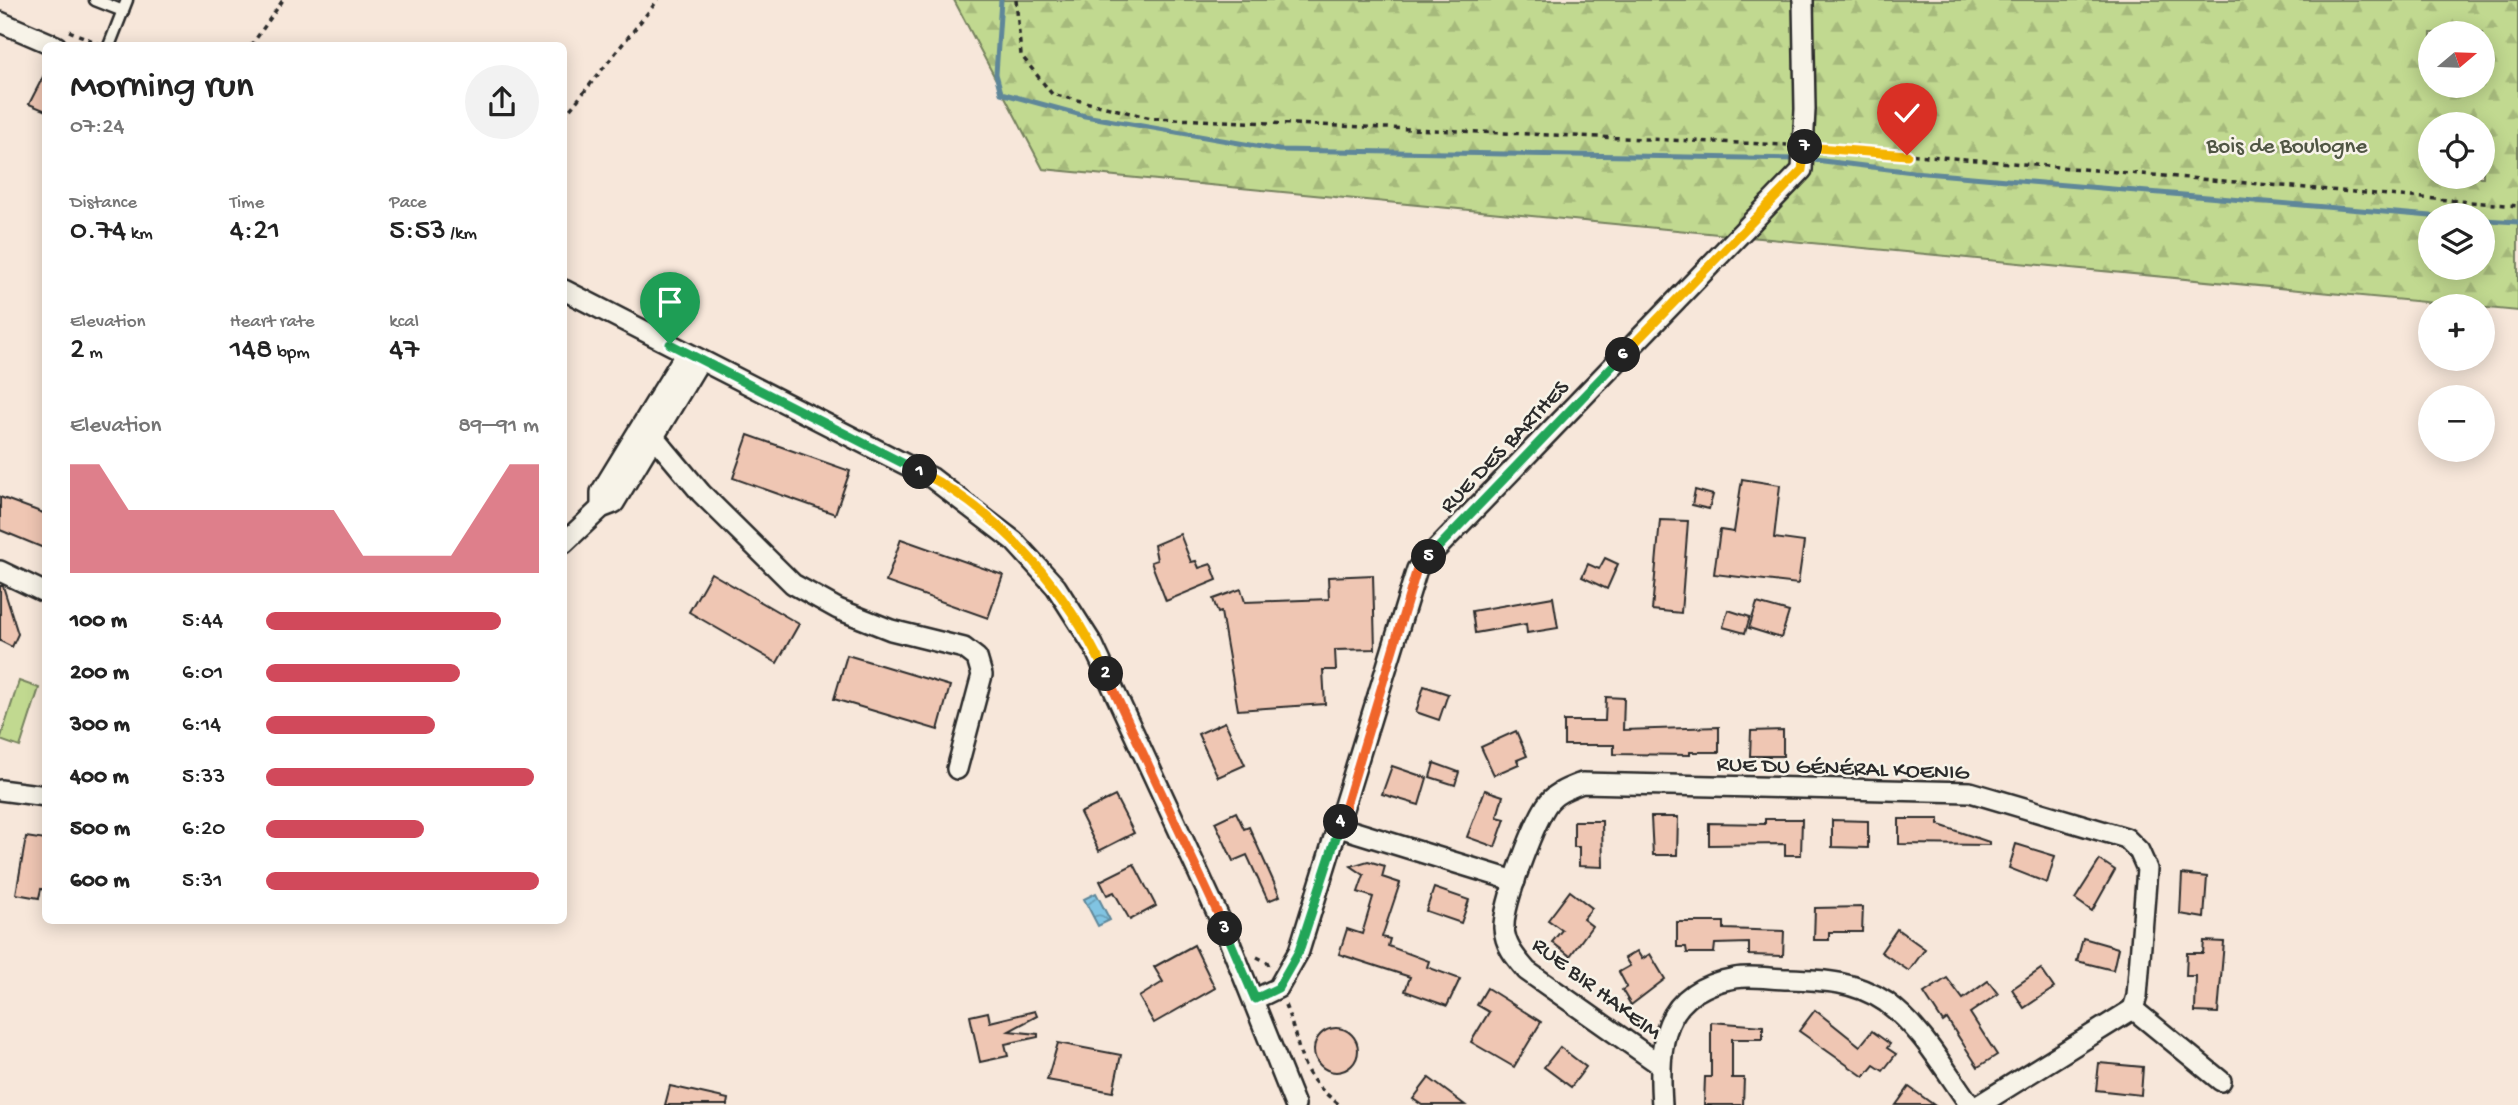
<!DOCTYPE html>
<meta charset="utf-8">
<style>
:root{--surface:#fff;--page:#f2f2f2;--text:#222;--muted:#767676;--accent:#d1495b}
body{margin:0;font-family:"Gochi Hand",sans-serif;background:var(--page);color:var(--text);height:100vh;display:flex;flex-direction:column;font-size:26px;white-space:nowrap}
*{box-sizing:border-box;margin:0}
p{font-size:23px;color:var(--muted)}
.icon{flex:none;width:38px;height:38px;fill:none;stroke:currentColor;stroke-width:2;stroke-linecap:round;stroke-linejoin:round}
.map{position:relative;flex:1;overflow:hidden}
.side{position:absolute;left:42px;top:42px;width:525px;height:882px;display:flex;flex-direction:column;background:var(--surface);border-radius:10px;box-shadow:0 4px 18px #0003}
.side>*{flex:none}
.needle{width:46px;rotate:71deg}
.tools{position:absolute;left:2418px;top:21px;display:grid;gap:14px}
.tools a{display:grid;place-items:center;width:77px;height:77px;border-radius:50%;background:var(--surface);box-shadow:0 4px 18px #0003;font-size:35px}
.pin{position:absolute;display:grid;place-items:center;width:60px;height:60px;color:#fff;margin:-72px -30px;border-radius:50% 50% 50% 0;rotate:-45deg;box-shadow:0 0 7px #0007}
.pin .icon{rotate:45deg}
.km{position:absolute;width:35px;height:35px;margin:-18px;border-radius:50%;background:#222;color:#fff;font-size:19px;line-height:35px;text-align:center}
.round{display:grid;place-items:center;flex:none;width:74px;height:74px;border-radius:37px;background:var(--page)}
.headline{display:flex;align-items:center;justify-content:space-between;height:119px;padding:0 28px}
h1{font-size:38px;font-weight:600;line-height:52px}
.figures{display:grid;grid-template-columns:repeat(3,1fr);gap:10px;height:119px;padding:7px 28px}
.figures div{display:grid;align-content:center}
.figures b{font-size:30px;font-weight:600}
.figures small{font-size:19px;font-weight:400}
.figures p{font-size:19px}
.chart{height:196px;padding:14px 28px}
.chart p{display:flex;justify-content:space-between}
.chart svg{width:100%;height:126px;margin-top:7px;fill:var(--accent);opacity:.7}
ul{padding:0 28px;list-style:none;font-size:23px}
li{display:grid;grid-template-columns:112px 84px 1fr;align-items:center;height:52px}
li i{height:18px;border-radius:9px;background:var(--accent)}
.map>svg:first-child{display:block}
.green{fill:#c1d990;stroke:#76825e;stroke-width:2}
.forest{fill:url(#forest-firs);stroke:#76825e;stroke-width:2;fill-rule:evenodd}
.water{fill:url(#water-waves);stroke:#5f8799;stroke-width:2}
.lines{fill:none;stroke-linecap:round;stroke-linejoin:round}
.stream{stroke:#5f8799;stroke-width:5}
.building{fill:#efc6b3;stroke:#2b2b2b;stroke-width:2}
.service-casing{stroke:#2b2b2b;stroke-width:15}
.minor-casing{stroke:#2b2b2b;stroke-width:24}
.path{stroke:#2b2b2b;stroke-width:3.5;stroke-dasharray:5 5;stroke-linecap:butt}
.service{stroke:#f7f3e8;stroke-width:10}
.minor{stroke:#f7f3e8;stroke-width:19}
.split-1-casing{stroke:#fff;stroke-width:14}
.split-2-casing{stroke:#fff;stroke-width:14}
.split-3-casing{stroke:#fff;stroke-width:14}
.split-4-casing{stroke:#fff;stroke-width:14}
.split-5-casing{stroke:#fff;stroke-width:14}
.split-6-casing{stroke:#fff;stroke-width:14}
.split-7-casing{stroke:#fff;stroke-width:14}
.split-8-casing{stroke:#fff;stroke-width:14}
.split-1{stroke:#22a559;stroke-width:9}
.split-2{stroke:#f5b400;stroke-width:9}
.split-3{stroke:#f0652b;stroke-width:9}
.split-4{stroke:#22a559;stroke-width:9}
.split-5{stroke:#f0652b;stroke-width:9}
.split-6{stroke:#22a559;stroke-width:9}
.split-7{stroke:#f5b400;stroke-width:9}
.split-8{stroke:#f5b400;stroke-width:9}
.labels{text-anchor:middle;stroke-width:5;stroke-linejoin:round;paint-order:stroke}
.park-label{font-size:23px;fill:#505644;stroke:#f7f3e8}
.street-label{font-size:23px;fill:#2b2b2b;stroke:#f7f3e8}
</style>
<div class="map">
<svg width="2518" height="1105" viewBox="0 0 2518 1105">
<defs>
<pattern id="forest-firs" width="22" height="20" patternUnits="userSpaceOnUse" patternTransform="scale(1.75)"><rect width="22" height="20" fill="#c1d990"/><path d="M5 1l3.5 6h-7zM16 11l3.5 6h-7z" fill="#a6ba7c"/></pattern>
<pattern id="water-waves" width="16" height="10" patternUnits="userSpaceOnUse" patternTransform="scale(1.75)"><rect width="16" height="10" fill="#81c4e2"/><path d="M0 5q4-4 8 0t8 0" fill="none" stroke="#6a9fb7"/></pattern>
</defs>
<rect width="100%" height="100%" fill="#f7e7da"/>
<filter id="ink" filterUnits="userSpaceOnUse"><feTurbulence type="fractalNoise" baseFrequency=".0143" numOctaves="2"/><feDisplacementMap in="SourceGraphic" scale="14" xChannelSelector="R" yChannelSelector="G"/><feConvolveMatrix kernelMatrix="1 2 1 2 8 2 1 2 1" color-interpolation-filters="sRGB"/></filter>
<g filter="url(#ink)">
<path class="green" d="M19,681l20,7 -19,59 -20,-7z"/>
<path class="forest" d="M954,0h1564v311l-1475,-142zM2431,33h52v53h-52zM2431,124h52v53h-52zM2431,215h52v53h-52z"/>
<path class="water" d="M1096,893l14,27 -12,6 -14,-27z"/>
<g class="lines">
<g class="stream">
<path d="M1001,0l-5,74 5,19 84,23 194,34 518,9"/>
<path d="M1807,159l106,13 518,44"/>
<path d="M2483,220l35,2"/>
</g>
</g>
<g class="building">
<path d="M46,71v40l-17,-7z"/>
<path d="M748,435l102,36 -15,43 -102,-36z"/>
<path d="M1742,479l38,6 -6,53 30,4 -6,42 -84,-10 6,-44 14,2z"/>
<path d="M1695,490l18,5 -4,14 -17,-4z"/>
<path d="M0,497l46,17v35l-46,-19z"/>
<path d="M1660,520l28,1 -7,92 -29,-3z"/>
<path d="M1180,534l11,28 5,-1 3,7 12,-4 6,16 -51,21 -15,-39 6,-2 -3,-15z"/>
<path d="M901,539l102,36 -15,43 -102,-36z"/>
<path d="M1605,558l13,6 -11,25 -25,-12 6,-13 11,5z"/>
<path d="M711,573l88,51 -22,39 -88,-51z"/>
<path d="M1373,575l2,74 -40,1 1,20h-13l2,34 -87,6 -17,-98 -3,1 -5,-14 28,-10 4,13 84,-3 -1,-22z"/>
<path d="M0,586h3l15,48 -6,13 -12,-6z"/>
<path d="M1553,597l5,31 -31,5 -1,-9 -51,9 -3,-22z"/>
<path d="M1757,603l32,9 -8,26 -32,-10z"/>
<path d="M1728,610l22,7 -5,16 -22,-6z"/>
<path d="M847,655l103,31 -12,44 -104,-31z"/>
<path d="M1424,686l24,8 -9,26 -23,-8z"/>
<path d="M1606,697l18,1 -1,32 96,-3v25h-29v3l-76,-1v-9h-50v-24h41z"/>
<path d="M1225,722l20,43 -27,12 -20,-43z"/>
<path d="M1783,730v26h-33l1,-25z"/>
<path d="M1516,731l11,25 -10,4 2,4 -25,11 -13,-28z"/>
<path d="M1434,763l25,9 -4,13 -25,-8z"/>
<path d="M1392,766l35,12 -8,27 -37,-11z"/>
<path d="M1485,790l18,6 -6,21 8,2 -10,28 -28,-10z"/>
<path d="M1115,796l19,37 -35,18 -19,-38z"/>
<path d="M1236,812l8,17 5,-2 31,69 -12,5 -21,-46 -14,6 -18,-39z"/>
<path d="M1651,817h27l-1,38h-24z"/>
<path d="M1765,819h37l-1,36h-16v-11l-76,1v-22l56,1z"/>
<path d="M1899,819h40v6l50,17v3l-90,-1z"/>
<path d="M1832,820l36,1v27l-36,-1z"/>
<path d="M1574,821h28l1,46 -24,-1v-19h-5z"/>
<path d="M26,837l20,3v50l-5,-1 -2,9 -23,-4z"/>
<path d="M2016,844l39,12 -8,27 -38,-15z"/>
<path d="M2100,860l15,10 -23,41 -17,-12z"/>
<path d="M1368,861l17,5 -3,11 18,6 -18,54 8,2 -2,7 41,15 -2,6 33,12 -13,27 -42,-15 5,-14 -71,-23 8,-25 15,5 11,-37 -15,-5 6,-17 -13,-9z"/>
<path d="M1134,864l22,42 -26,14 -16,-28 -7,3 -7,-14z"/>
<path d="M2182,874l25,3 -3,41 -24,-4z"/>
<path d="M1434,888l35,12 -8,23 -35,-12z"/>
<path d="M1570,891l22,17 -9,11 9,7 -22,30 -18,-14 10,-12 -14,-10z"/>
<path d="M1863,907l-1,25h-33v8h-15l1,-32z"/>
<path d="M1677,922h47v7l60,2 -1,25 -34,-1v-12l-34,1 -1,9h-27l-1,-6h-9z"/>
<path d="M1897,929l28,20 -16,22 -28,-19z"/>
<path d="M2083,938l35,10 -5,22 -36,-9z"/>
<path d="M2204,941l20,1 -6,71 -23,-1 1,-36h-10l1,-23h16z"/>
<path d="M1194,945l21,43 -61,35 -15,-26 24,-15 -9,-15z"/>
<path d="M1637,951l5,8 8,-5 15,25 -34,26 -9,-15 5,-3 -8,-15 11,-6 -5,-8z"/>
<path d="M2041,969l13,19 -30,20 -12,-19z"/>
<path d="M1947,978l16,21 25,-18 10,13 -28,19 27,42 -19,12 -31,-48 -4,3 -19,-29z"/>
<path d="M1487,988l54,34 -27,45 -43,-25 18,-30 -12,-7z"/>
<path d="M1815,1010l45,36 12,-15 18,13 -3,4 9,6 -13,17 -9,-6 -10,12 -65,-46z"/>
<path d="M1035,1011l2,5 -28,15 29,3v3l-33,7 3,12 -28,6 -10,-46 18,-4 2,10z"/>
<path d="M1711,1022l52,4v13h-31v39h12l-1,27h-39l1,-28h6z"/>
<circle cx="1336" cy="1050" r="22"/>
<path d="M1058,1043l63,12 -8,37 -66,-12z"/>
<path d="M1560,1047l26,20 -15,20 -27,-20z"/>
<path d="M2099,1063l44,4 -2,28 -45,-5z"/>
<path d="M1429,1078l36,27h-43l-9,-6z"/>
<path d="M670,1086l58,13 -1,6h-62z"/>
<path d="M1909,1087l25,18h-38z"/>
</g>
<g class="lines">
<defs>
<g id="service">
<path d="M95,0l28,11"/>
<path d="M109,46l18,-46"/>
</g>
<g id="minor">
<path d="M0,22l56,24"/>
<path d="M564,290l368,188 82,63 42,46 37,58 131,283 71,177"/>
<path d="M654,437l47,56 92,91 45,25 53,21 73,18 13,10 5,17 -25,94"/>
<path d="M601,508v-16l85,-139"/>
<path d="M564,543l37,-35 13,-5 86,-143"/>
<path d="M0,571l46,22"/>
<path d="M0,790l46,6"/>
<path d="M1339,827l176,54"/>
<path d="M1255,999l23,-11 21,-37 118,-382 385,-399 3,-61 -2,-109"/>
<path d="M1659,1064l-132,-93c-11,-13 -22,-25 -23,-43 -1,-24 29,-101 42,-122 8,-13 23,-18 36,-23l388,9 156,46 13,13 8,18 -10,127 -4,13"/>
<path d="M1662,1105c-4,-61 -1,-114 73,-127 16,-3 37,1 53,1 36,1 67,2 98,23 36,26 58,67 84,103"/>
<path d="M1979,1105l154,-96 88,72"/>
</g>
</defs>
<use href="#service" class="service-casing"/>
<use href="#minor" class="minor-casing"/>
<g class="path">
<path d="M1016,0l5,55 31,39 99,24 636,27"/>
<path d="M69,31l29,12"/>
<path d="M251,46l32,-46"/>
<path d="M564,117l94,-117"/>
<path d="M1823,147l695,59"/>
<path d="M1257,957l10,5 2,4"/>
<path d="M1285,1005c19,47 9,66 55,100"/>
</g>
<use href="#service" class="service"/>
<use href="#minor" class="minor"/>
</g>
</g>
<g class="lines" filter="url(#ink)">
<defs>
<path id="split-1" d="M670,344l250,128"/>
<path id="split-2" d="M920,472c83,41 147,119 186,202"/>
<path id="split-3" d="M1106,674l119,255"/>
<path id="split-4" d="M1225,929l30,70 23,-11 21,-37 42,-129"/>
<path id="split-5" d="M1341,822l76,-253 12,-12"/>
<path id="split-6" d="M1429,557l194,-202"/>
<path id="split-7" d="M1623,355l179,-185 3,-23"/>
<path id="split-8" d="M1805,147l102,8"/>
</defs>
<use href="#split-1" class="split-1-casing"/>
<use href="#split-2" class="split-2-casing"/>
<use href="#split-3" class="split-3-casing"/>
<use href="#split-4" class="split-4-casing"/>
<use href="#split-5" class="split-5-casing"/>
<use href="#split-6" class="split-6-casing"/>
<use href="#split-7" class="split-7-casing"/>
<use href="#split-8" class="split-8-casing"/>
<use href="#split-1" class="split-1"/>
<use href="#split-2" class="split-2"/>
<use href="#split-3" class="split-3"/>
<use href="#split-4" class="split-4"/>
<use href="#split-5" class="split-5"/>
<use href="#split-6" class="split-6"/>
<use href="#split-7" class="split-7"/>
<use href="#split-8" class="split-8"/>
</g>
<g class="labels">
<g class="park-label">
<text x="2287" y="152">Bois de Boulogne</text>
</g>
<g class="street-label">
<text transform="translate(1503 445) rotate(-46)" y="8">RUE DES BARTHES</text>
<text transform="translate(1843 766) rotate(2)" y="8">RUE DU GÉNÉRAL KOENIG</text>
<text transform="translate(1598 987) rotate(37)" y="8">RUE BIR HAKEIM</text>
</g>
</g>
</svg>
<div class="tools">
<a><svg class="needle" viewBox="-14 -14 28 28"><path d="M0-13l5 13h-10z" fill="#e53935"/><path d="M0 13l5-13h-10z" fill="#767676"/></svg></a>
<a><svg class="icon" aria-label="locate" viewBox="0 0 24 24"><circle cx="12" cy="12" r="6"/><path d="M12 2v4M12 18v4M2 12h4M18 12h4"/></svg></a>
<a><svg class="icon" aria-label="layers" viewBox="0 0 24 24"><path d="M12 4l9 5-9 5-9-5zM3 14l9 5 9-5"/></svg></a>
<a>+</a>
<a>−</a>
</div>
<div class="pin" style="left:670px;top:344px;background:#1e9e55"><svg class="icon" aria-label="arrive" viewBox="0 0 24 24"><path d="M6 21V4h12l-3 4 3 4H6"/></svg></div>
<div class="pin" style="left:1907px;top:155px;background:#d93025"><svg class="icon" aria-label="check" viewBox="0 0 24 24"><path d="M5 12l5 5 9-10"/></svg></div>
<b class="km" style="left:920px;top:472px">1</b>
<b class="km" style="left:1106px;top:674px">2</b>
<b class="km" style="left:1225px;top:929px">3</b>
<b class="km" style="left:1341px;top:822px">4</b>
<b class="km" style="left:1429px;top:557px">5</b>
<b class="km" style="left:1623px;top:355px">6</b>
<b class="km" style="left:1805px;top:147px">7</b>
<section class="side">
<div class="headline"><div><h1>Morning run</h1><p>07:24</p></div><a class="round"><svg class="icon" aria-label="share" viewBox="0 0 24 24"><path d="M12 15V3M7 8l5-5 5 5M5 13v7h14v-7"/></svg></a></div>
<div class="figures">
<div><p>Distance</p><b>0.74<small> km</small></b></div>
<div><p>Time</p><b>4:21</b></div>
<div><p>Pace</p><b>5:53<small> /km</small></b></div>
</div>
<div class="figures">
<div><p>Elevation</p><b>2<small> m</small></b></div>
<div><p>Heart rate</p><b>148<small> bpm</small></b></div>
<div><p>kcal</p><b>47</b></div>
</div>
<div class="chart"><p><span>Elevation</span>89–91 m</p>
<svg viewBox="0 0 160 44" preserveAspectRatio="none"><path d="M0 44V6L10 6L20 22L30 22L40 22L50 22L60 22L70 22L80 22L90 22L100 38L110 38L120 38L130 38L140 22L150 6L160 6V44z"/></svg>
</div>
<ul>
<li><b>100 m</b>5:44<i style="width:86%"></i></li>
<li><b>200 m</b>6:01<i style="width:71%"></i></li>
<li><b>300 m</b>6:14<i style="width:62%"></i></li>
<li><b>400 m</b>5:33<i style="width:98%"></i></li>
<li><b>500 m</b>6:20<i style="width:58%"></i></li>
<li><b>600 m</b>5:31<i style="width:100%"></i></li>
</ul>
</section>
</div>
